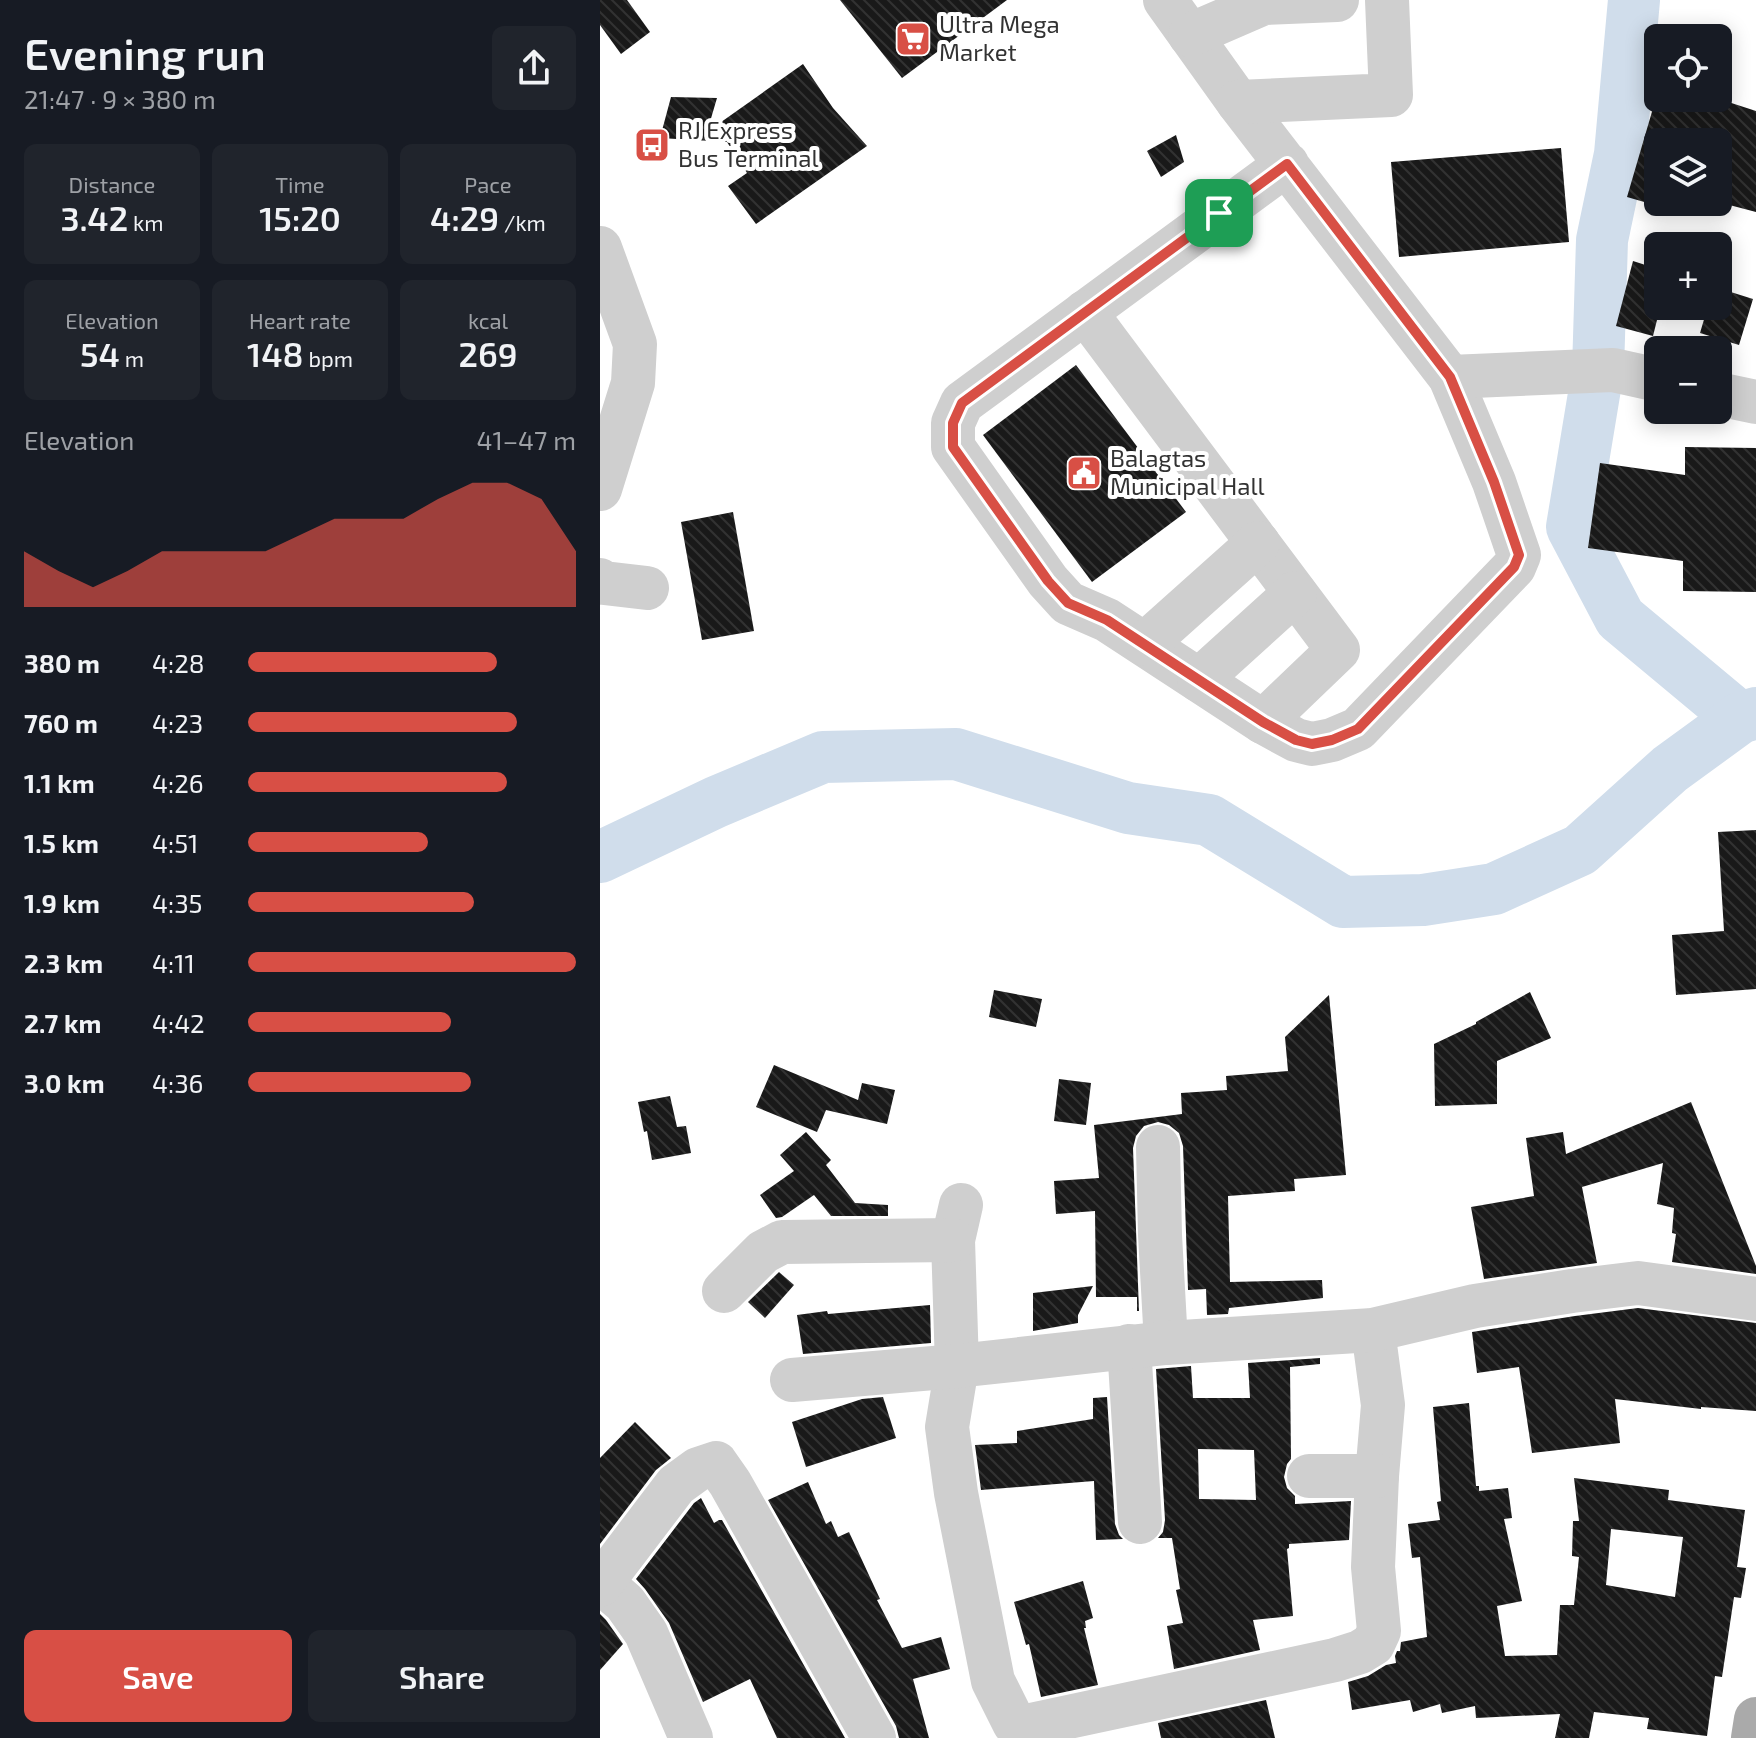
<!DOCTYPE html>
<meta charset="utf-8">
<style>
:root{--surface:#171b24;--page:#20242c;--text:#f1f3f6;--muted:#9ea1a6;--accent:#d84f45}
body{margin:0;font-family:"Exo 2",sans-serif;background:var(--page);color:var(--text);height:100vh;display:flex;flex-direction:column;font-size:30px;white-space:nowrap}
*{box-sizing:border-box;margin:0}
p{font-size:26px;color:var(--muted)}
.icon{flex:none;width:44px;height:44px;fill:none;stroke:currentColor;stroke-width:2;stroke-linecap:round;stroke-linejoin:round}
.map{position:relative;flex:1;overflow:hidden}
.details{display:flex;flex-direction:column;background:var(--surface);width:600px}
.details>*{flex:none}
.buttons{position:absolute;left:1044px;top:24px;display:grid;gap:16px}
.buttons a{display:grid;place-items:center;width:88px;height:88px;border-radius:12px;background:var(--surface);box-shadow:0 4px 20px #0003;font-size:40px}
.pin{position:absolute;display:grid;place-items:center;width:68px;height:68px;color:#fff;margin:-34px;border-radius:16px;box-shadow:0 4px 12px #0006}
.round{display:grid;place-items:center;flex:none;width:84px;height:84px;border-radius:12px;background:var(--page)}
.headline{display:flex;align-items:center;justify-content:space-between;height:136px;padding:0 24px}
h1{font-size:44px;font-weight:600;line-height:60px}
.stats{display:grid;grid-template-columns:repeat(3,1fr);gap:12px;height:136px;padding:8px 24px}
.stats div{display:grid;align-content:center;border-radius:12px;background:var(--page);text-align:center}
.stats b{font-size:34px;font-weight:600}
.stats small{font-size:22px;font-weight:400}
.stats p{font-size:22px}
.chart{height:224px;padding:16px 24px}
.chart p{display:flex;justify-content:space-between}
.chart svg{width:100%;height:144px;margin-top:8px;fill:var(--accent);opacity:.7}
.action{display:flex;gap:16px;margin-top:auto;padding:16px 24px}
.action a{flex:1;height:92px;border-radius:12px;background:var(--accent);color:#fff;font-size:32px;font-weight:600;line-height:92px;text-align:center}
.action a+a{background:var(--page);color:var(--text)}
ul{padding:0 24px;list-style:none;font-size:26px}
li{display:grid;grid-template-columns:128px 96px 1fr;align-items:center;height:60px}
li i{height:20px;border-radius:10px;background:var(--accent)}
main{display:flex;flex:1;min-height:0}
.map>svg:first-child{display:block}
.lines{fill:none;stroke-linecap:round;stroke-linejoin:round}
.river{stroke:#d0ddeb;stroke-width:52}
.building{fill:url(#building-back-hatch);fill-rule:evenodd}
.minor{stroke:#cfcfcf;stroke-width:44}
.major{stroke:#aaa;stroke-width:44}
.route-casing{stroke:#fff;stroke-width:16}
.route{stroke:#d84f45;stroke-width:10}
.labels{text-anchor:middle;stroke-width:8;stroke-linejoin:round;paint-order:stroke}
.poi-label{font-size:24px;fill:#323232;stroke:#fff;text-anchor:start}
</style>
<main>
<section class="details">
<div class="headline"><div><h1>Evening run</h1><p>21:47 · 9 × 380 m</p></div><a class="round"><svg class="icon" aria-label="share" viewBox="0 0 24 24"><path d="M12 15V3M7 8l5-5 5 5M5 13v7h14v-7"/></svg></a></div>
<div class="stats">
<div><p>Distance</p><b>3.42<small> km</small></b></div>
<div><p>Time</p><b>15:20</b></div>
<div><p>Pace</p><b>4:29<small> /km</small></b></div>
</div>
<div class="stats">
<div><p>Elevation</p><b>54<small> m</small></b></div>
<div><p>Heart rate</p><b>148<small> bpm</small></b></div>
<div><p>kcal</p><b>269</b></div>
</div>
<div class="chart"><p><span>Elevation</span>41–47 m</p>
<svg viewBox="0 0 160 44" preserveAspectRatio="none"><path d="M0 44V27L10 33L20 38L30 33L40 27L50 27L60 27L70 27L80 22L90 17L100 17L110 17L120 11L130 6L140 6L150 11L160 27V44z"/></svg>
</div>
<ul>
<li><b>380 m</b>4:28<i style="width:76%"></i></li>
<li><b>760 m</b>4:23<i style="width:82%"></i></li>
<li><b>1.1 km</b>4:26<i style="width:79%"></i></li>
<li><b>1.5 km</b>4:51<i style="width:55%"></i></li>
<li><b>1.9 km</b>4:35<i style="width:69%"></i></li>
<li><b>2.3 km</b>4:11<i style="width:100%"></i></li>
<li><b>2.7 km</b>4:42<i style="width:62%"></i></li>
<li><b>3.0 km</b>4:36<i style="width:68%"></i></li>
</ul>
<div class="action"><a>Save</a><a>Share</a></div>
</section>
<div class="map">
<svg width="1156" height="1738" viewBox="0 0 1156 1738">
<defs>
<pattern id="building-back-hatch" width="6" height="6" patternUnits="userSpaceOnUse" patternTransform="scale(2)"><rect width="6" height="6" fill="#191919"/><path d="M-1 5l2 2M0 0l6 6M5-1l2 2" fill="none" stroke="#323232"/></pattern>
</defs>
<rect width="100%" height="100%" fill="#fff"/>
<g class="lines">
<g class="river">
<path d="M1034,0l-14,154 -18,86 -4,130 -26,157 48,91 120,100"/>
<path d="M0,857l116,-55 107,-45 133,-3 172,54 81,12 134,82 80,-2 71,-11 86,-39 90,-81 70,-51 16,-5"/>
</g>
</g>
<g class="building">
<path d="M0,0h27l23,32 -29,22 -21,-29z"/>
<path d="M240,0h167l-105,78z"/>
<path d="M203,64l30,44 34,38 -111,78 -28,-38 19,-13 -20,-31 -67,-4 11,-41 46,1 -10,34z"/>
<path d="M1056,98h60l40,13v101l-38,-10v-60h-60v64l-31,-9z"/>
<path d="M576,135l8,27 -23,15 -14,-26z"/>
<path d="M961,148l8,94 -170,15 -8,-95z"/>
<path d="M1033,261l25,8v47l-5,20 -37,-10z"/>
<path d="M1118,288l35,11 -14,46 -39,-12 8,-27h10z"/>
<path d="M476,365l110,147 -94,70 -109,-147z"/>
<path d="M1085,447l71,1v144l-73,-1v-30l-95,-13 12,-85 85,12z"/>
<path d="M133,512l21,119 -52,9 -21,-118z"/>
<path d="M1156,830v159l-80,6 -4,-60 52,-4 -6,-99z"/>
<path d="M394,990l48,9 -6,28 -47,-10z"/>
<path d="M930,992l21,46 -54,23v43l-62,2 -1,-62 42,-20v-2z"/>
<path d="M729,995l17,180 -52,4 1,12 -67,5 2,86 92,-2 1,18 -94,10 -1,6 -21,1 -1,-26 -18,1 -5,-144 -4,-13 -10,-8 -11,-3 -14,4 -8,10 -3,12 6,163h-2v-14h-41l-1,-86 -39,3 -2,-33 45,-3 -5,-53 88,-11 -1,-21 46,-3 -1,-14 62,-5 -3,-34z"/>
<path d="M174,1065l84,35 4,-17 33,7 -8,34 -61,-14 -9,22 -61,-25z"/>
<path d="M459,1079l32,4 -5,42 -32,-4z"/>
<path d="M70,1096l7,31 9,-1 5,27 -39,7 -5,-29 -3,1 -6,-30z"/>
<path d="M1091,1102l65,164v8l-84,-12 4,-28 -4,-1 2,-25 -17,-4 6,-41 -81,24 15,76 -113,16 -13,-72 63,-11 -8,-58 37,-6 3,22z"/>
<path d="M206,1132l25,28 -5,5 29,38 33,2v11h-57l-17,-21 -32,22 -6,1 -16,-23 34,-24 -14,-16z"/>
<path d="M179,1272l15,13 -29,33 -17,-16z"/>
<path d="M493,1286l-15,29v8l-45,8v-38z"/>
<path d="M330,1305l1,38 -128,11 -6,-39 30,-4 1,3z"/>
<path d="M1038,1308l118,15v88l-55,-4v2l-86,-10 5,44 -88,10 -13,-86 -42,6 -5,-41 103,-16z"/>
<path d="M720,1358v6l-30,3 1,92 -4,5 -3,13 3,11 8,8v8l56,-3 -2,39 -60,4v4l-2,1 6,67 -40,4 7,30 -86,19 -7,-43 16,-3 -7,-33 4,-1 -8,-51h-14l5,-6 2,-12 -9,-151 35,-3 2,32h57l-2,-35zM598,1449l56,1 2,50 -57,-1z"/>
<path d="M283,1397l13,41 -90,29 -14,-45 70,-23z"/>
<path d="M507,1397l8,127 4,11 4,4 -27,1 -2,-59 -113,9 -6,-45 42,-2v-12l76,-12v-21z"/>
<path d="M869,1403l7,83h3v5l29,-3 4,30 -8,1 18,82 -25,5 8,50 52,-1 3,-50h14l5,-48 -7,-1 1,-35h6l-5,-43 95,12 -1,10 77,10 -8,57 9,1 -5,30 -7,-1 -12,80 -7,-1 -8,60 -60,-7 2,-11 -55,-6 -5,26h-34l5,-24 -84,4 -1,-12 -33,7 -2,-9 -27,8 -3,-12 -58,10 -4,-28 20,-6 18,-11 10,-2 -1,-7 2,-5h3l1,-9 26,-5 -7,-80 -8,1 -4,-34 32,-4 -3,-18 4,-1 -8,-94zM1011,1529l72,8 -8,60 -69,-12z"/>
<path d="M35,1422l36,36 -15,12 -56,74v-86z"/>
<path d="M208,1482l18,42 5,-3 7,16 11,-5 31,67 -3,1 25,48 39,-11 9,32 -37,10 16,59h-30l-3,-12 -128,-226z"/>
<path d="M101,1498l13,25 5,-3h3l123,218h-68l-27,-59 -47,23 -34,-79 -24,-34 -9,-10 58,-76z"/>
<path d="M483,1581l10,37 -8,3 1,7h-2l14,57 -57,12 -12,-53 -3,1 -12,-43z"/>
<path d="M0,1614l6,6 17,24 -23,26z"/>
<path d="M666,1700l9,38h-114l-3,-15z"/>
</g>
<g class="lines">
<g class="minor">
<path d="M565,0l73,102 212,275 44,105 25,73 -5,12 -156,162 -26,11 -20,4 -16,-4 -33,-18 -156,-102 -39,-17 -20,-22 -95,-134v-24l9,-20 325,-239"/>
<path d="M590,35l74,-32 73,-3"/>
<path d="M638,102l153,-7 -4,-95"/>
<path d="M0,248l35,96 -2,39 -33,106"/>
<path d="M485,312l253,338 -75,72"/>
<path d="M850,377l163,-7 45,10"/>
<path d="M1118,394l38,8"/>
<path d="M0,580l4,3 43,5"/>
<path d="M545,644l113,-101"/>
<path d="M599,680l96,-87"/>
<path d="M558,1147l2,88 6,108"/>
<path d="M361,1205l-8,35 4,126 -10,61 9,66 37,188 21,42 9,3 8,-1 304,-65 25,-8 13,-8 6,-13 -6,-64 4,-91 6,-71 -10,-75"/>
<path d="M124,1291l39,-39 19,-10 171,-2"/>
<path d="M529,1346l11,176"/>
<path d="M192,1380l165,-14 209,-23 207,-13 102,-24 97,-15 66,-8 118,16"/>
<path d="M709,1476h68"/>
<path d="M2,1583l23,20 21,30 45,105"/>
<path d="M0,1585l76,-100 22,-16 18,-6 14,20 144,255"/>
</g>
<path class="major" d="M1153,1738l3,-19"/>
</g>
<g class="lines">
<defs>
<path id="route" d="M687,164l163,213 44,105 25,73 -5,12 -156,162 -26,11 -20,4 -16,-4 -33,-18 -156,-102 -39,-17 -20,-22 -95,-134v-24l9,-20z"/>
</defs>
<use href="#route" class="route-casing"/>
<use href="#route" class="route"/>
</g>
<defs>
<symbol id="supermarket-square" viewBox="-11 -11 22 22"><rect x="-9" y="-9" width="18" height="18" rx="4" fill="#d84f45" stroke="#fff"/><path d="M-6-5.5h2.5l.6 2H6L4.5 2H-2.5L-4.4-4H-6ZM-1.5 3.2a1.3 1.3 0 1 0 .1 0ZM3 3.2a1.3 1.3 0 1 0 .1 0Z" fill="#fff"/></symbol>
<symbol id="bus-square" viewBox="-11 -11 22 22"><rect x="-9" y="-9" width="18" height="18" rx="4" fill="#d84f45" stroke="#fff"/><path d="M-5-6H5V4H4V6H2V4H-2V6H-4V4H-5ZM-3.5-4V0h7V-4ZM-3.5 1.2v1.5H-2V1.2ZM2 1.2v1.5H3.5V1.2Z" fill="#fff"/></symbol>
<symbol id="civic-square" viewBox="-11 -11 22 22"><rect x="-9" y="-9" width="18" height="18" rx="4" fill="#d84f45" stroke="#fff"/><path d="M-.6-6.5H3V-4.5H.6V-3L4-1V1h2V6H-6V1h2V-1L-.6-3ZM-1.2 2.5V6h2.4V2.5Z" fill="#fff"/></symbol>
</defs>
<g fill-rule="evenodd">
<use href="#supermarket-square" x="293" y="19" width="40" height="40"/>
<use href="#bus-square" x="32" y="125" width="40" height="40"/>
<use href="#civic-square" x="464" y="453" width="40" height="40"/>
</g>
<g class="labels">
<g class="poi-label">
<text x="339" y="33">Ultra Mega<tspan x="339" dy="28">Market</tspan></text>
<text x="78" y="139">RJ Express<tspan x="78" dy="28">Bus Terminal</tspan></text>
<text x="510" y="467">Balagtas<tspan x="510" dy="28">Municipal Hall</tspan></text>
</g>
</g>
</svg>
<div class="buttons">
<a><svg class="icon" aria-label="locate" viewBox="0 0 24 24"><circle cx="12" cy="12" r="6"/><path d="M12 2v4M12 18v4M2 12h4M18 12h4"/></svg></a>
<a><svg class="icon" aria-label="layers" viewBox="0 0 24 24"><path d="M12 4l9 5-9 5-9-5zM3 14l9 5 9-5"/></svg></a>
<a>+</a>
<a>−</a>
</div>
<div class="pin" style="left:619px;top:213px;background:#1e9e55"><svg class="icon" aria-label="arrive" viewBox="0 0 24 24"><path d="M6 21V4h12l-3 4 3 4H6"/></svg></div>
</div>
</main>
